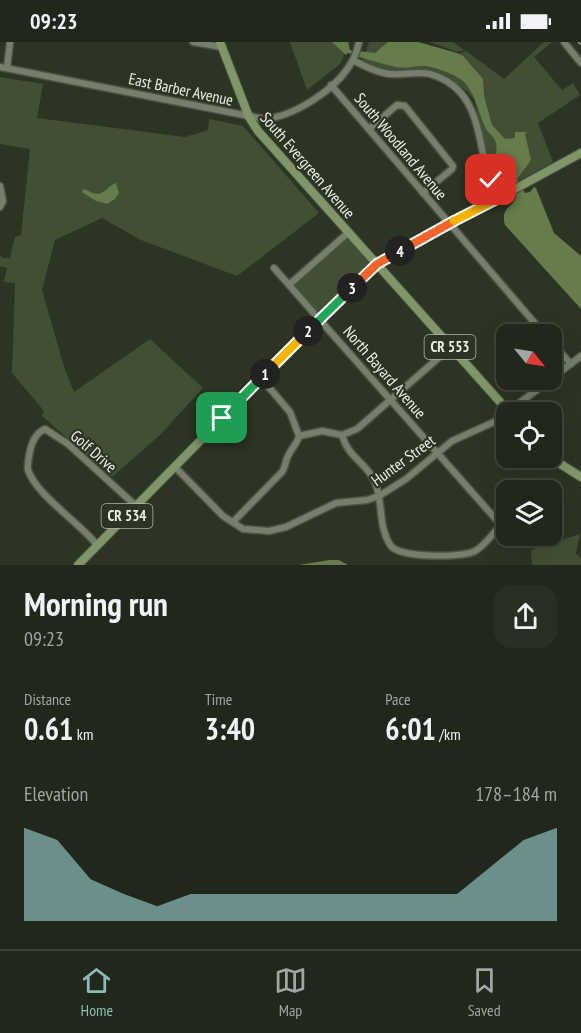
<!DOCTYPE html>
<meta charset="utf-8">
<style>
:root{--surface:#21271b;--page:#292f24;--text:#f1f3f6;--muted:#a2a5a3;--line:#3e443a;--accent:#8bbbb9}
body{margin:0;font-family:"PT Sans Narrow",sans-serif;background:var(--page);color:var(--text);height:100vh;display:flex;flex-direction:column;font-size:22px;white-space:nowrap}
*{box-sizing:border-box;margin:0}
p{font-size:20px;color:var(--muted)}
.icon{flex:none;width:33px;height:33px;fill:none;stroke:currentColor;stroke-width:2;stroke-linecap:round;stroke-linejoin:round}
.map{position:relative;height:523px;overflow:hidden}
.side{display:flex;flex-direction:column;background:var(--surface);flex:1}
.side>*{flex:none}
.needle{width:39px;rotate:120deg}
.controls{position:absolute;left:496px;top:282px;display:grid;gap:12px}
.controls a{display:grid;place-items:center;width:66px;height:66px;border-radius:12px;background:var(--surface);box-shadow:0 6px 24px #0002,0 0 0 2px var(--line);font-size:30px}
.pin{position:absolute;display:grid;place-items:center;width:51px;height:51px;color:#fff;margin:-26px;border-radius:12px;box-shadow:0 3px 9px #0006}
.km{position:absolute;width:30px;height:30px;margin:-15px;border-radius:50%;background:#222;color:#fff;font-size:16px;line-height:30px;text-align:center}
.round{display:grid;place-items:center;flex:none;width:63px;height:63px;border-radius:18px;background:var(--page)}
.overview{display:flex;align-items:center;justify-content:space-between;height:102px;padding:0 24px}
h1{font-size:33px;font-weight:800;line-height:45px}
.stats{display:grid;grid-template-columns:repeat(3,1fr);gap:9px;height:102px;padding:6px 24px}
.stats div{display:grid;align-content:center}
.stats b{font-size:30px;font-weight:800}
.stats small{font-size:16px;font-weight:400}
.stats p{font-size:16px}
.chart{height:168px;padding:12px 24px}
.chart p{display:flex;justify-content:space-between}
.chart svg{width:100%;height:108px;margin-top:6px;fill:var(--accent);opacity:.7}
.status{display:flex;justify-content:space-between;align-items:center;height:42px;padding:0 30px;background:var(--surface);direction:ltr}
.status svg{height:16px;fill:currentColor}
.menu{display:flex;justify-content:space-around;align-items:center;height:84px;border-top:2px solid var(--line);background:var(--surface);font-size:16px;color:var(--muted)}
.menu a{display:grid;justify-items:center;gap:3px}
.menu .on{color:var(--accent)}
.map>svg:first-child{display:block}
.green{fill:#424f34}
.water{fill:#667c4a}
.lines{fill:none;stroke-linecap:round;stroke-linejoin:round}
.minor-casing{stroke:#4c5344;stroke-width:9}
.major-casing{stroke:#4c5344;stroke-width:10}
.minor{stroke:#757f6c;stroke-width:6}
.major{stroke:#819668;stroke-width:8}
.rail-casing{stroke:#8b9285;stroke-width:4}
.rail{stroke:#2c3424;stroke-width:1.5;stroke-dasharray:4.5;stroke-linecap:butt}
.split-1-casing{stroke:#fff;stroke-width:12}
.split-2-casing{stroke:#fff;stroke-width:12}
.split-3-casing{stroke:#fff;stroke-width:12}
.split-4-casing{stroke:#fff;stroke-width:12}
.split-5-casing{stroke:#fff;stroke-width:12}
.split-6-casing{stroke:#fff;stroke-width:12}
.split-1{stroke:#22a559;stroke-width:8}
.split-2{stroke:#f5b400;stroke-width:8}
.split-3{stroke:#22a559;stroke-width:8}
.split-4{stroke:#f0652b;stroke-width:8}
.split-5{stroke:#f0652b;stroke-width:8}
.split-6{stroke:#f5b400;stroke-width:8}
.labels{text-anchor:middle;stroke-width:4.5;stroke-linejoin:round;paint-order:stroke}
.shield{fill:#2c3424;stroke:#b0b6aa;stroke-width:1.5}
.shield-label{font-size:15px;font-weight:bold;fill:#e9eee4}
.street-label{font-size:16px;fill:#e9eee4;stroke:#2c3424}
</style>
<div class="status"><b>09:23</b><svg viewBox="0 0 49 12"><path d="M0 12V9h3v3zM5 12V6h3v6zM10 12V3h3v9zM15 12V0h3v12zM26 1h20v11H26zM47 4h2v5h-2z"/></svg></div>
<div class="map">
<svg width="581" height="523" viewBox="0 0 581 523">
<rect width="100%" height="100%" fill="#2c3424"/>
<g class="green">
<path d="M290,0h60l-10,22 -33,26z"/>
<path d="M369,0h49l40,12 8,-3 38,28 40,-37h8l-18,15 28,33 11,-7 7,12 -42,28 15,39 -56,31 -23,-94 -7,-8 -25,-17 -19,-4 -33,3 -28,-11z"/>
<path d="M430,0h23l11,8 -7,2z"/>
<path d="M0,35l43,7 -6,34 148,19 23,-7 1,-11 34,7 76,87 -82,63 -96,-36 -39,-22 -47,22 -13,50 23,80 9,22 76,-53 53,49 -43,47 -48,42 -70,-61 2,-5 -32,-38 3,-90 -11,-1 3,-14 -7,-2v-12l2,4h8l5,-21 6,-2 9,-86 -30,-5z"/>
<path d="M348,195l21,23v5l-49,50 -26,-31z"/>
<path d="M580,492l-4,20 5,5v6h-49l-1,-15z"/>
</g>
<g class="water">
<path d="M332,0h16l2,8 25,3 13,-11h30l39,11 6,3 20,23 1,17 8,29 13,14 10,-1v-6h12l-2,2 6,26 -14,19 8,14 5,-1 4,-5 2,1 18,45 27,23v53l-76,-84c-5,-18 8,-17 11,-28 1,-3 -3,-10 -5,-14 -32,-8 -11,-24 -15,-40 -1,-6 -7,-9 -10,-14 -8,-16 -9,-32 -21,-46 -5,-7 -32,-17 -41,-17 -9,0 -19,3 -28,1 -16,-4 -32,-8 -48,-14l-2,2z"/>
<path d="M116,141l3,10 -4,6 -8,5 -11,-3 -14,-9 1,-3c6,1 9,5 14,5 8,0 12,-9 19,-11z"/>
<path d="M329,518h10l9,5h-49z"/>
</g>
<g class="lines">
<defs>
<g id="minor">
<path d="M193,0l29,5"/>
<path d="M564,0l17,21"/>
<path d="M353,18c11,6 27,14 39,14 13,1 26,-3 38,0 59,17 44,81 67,125"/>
<path d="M0,25l264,52c28,-2 68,-27 84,-51 6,-8 9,-17 11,-26"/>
<path d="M7,26l3,-26"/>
<path d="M331,43l213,249"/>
<path d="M369,87l28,-24 8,1 48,60 -1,3 -29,24"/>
<path d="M0,144l3,15 -3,6"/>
<path d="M274,226l227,257c-8,8 -16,21 -26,26 -12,7 -75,7 -84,-5 -14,-20 -7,-46 -17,-66 -9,-18 -26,-23 -32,-45"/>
<path d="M290,242l59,-52"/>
<path d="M552,301l19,21"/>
<path d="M261,336l29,34 9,24 23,-5 20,4"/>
<path d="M552,336l29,-22"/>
<path d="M342,393l15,-6 94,-82"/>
<path d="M175,425l48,49 20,13 26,2 17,-4 50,-24 31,-3 12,-4 27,-17 46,-38 42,-19 56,-42"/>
<path d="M233,480l49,-50c4,-6 3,-10 6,-16 3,-7 9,-12 11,-20"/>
<path d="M97,503c-18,-23 -60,-49 -69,-75 -1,-5 1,-14 2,-19 2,-10 6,-18 15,-22l23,15 68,62"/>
</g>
<g id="major">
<path d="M220,0l29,75 9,14 251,281"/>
<path d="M551,416l30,19"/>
<path d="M78,523l242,-246 57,-55 204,-111"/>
</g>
</defs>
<use href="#minor" class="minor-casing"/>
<use href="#major" class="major-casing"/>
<use href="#minor" class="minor"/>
<use href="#major" class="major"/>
<defs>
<path id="rail" d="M580,0l1,1"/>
</defs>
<use href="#rail" class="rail-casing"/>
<use href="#rail" class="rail"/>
</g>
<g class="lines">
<defs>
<path id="split-1" d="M222,376l43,-44"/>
<path id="split-2" d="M265,332l43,-43"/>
<path id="split-3" d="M308,289l44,-43"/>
<path id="split-4" d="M352,246l25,-24 23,-13"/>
<path id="split-5" d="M400,209l54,-30"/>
<path id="split-6" d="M454,179l43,-22 -6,-19"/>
</defs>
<use href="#split-1" class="split-1-casing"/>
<use href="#split-2" class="split-2-casing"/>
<use href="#split-3" class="split-3-casing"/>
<use href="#split-4" class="split-4-casing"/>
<use href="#split-5" class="split-5-casing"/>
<use href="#split-6" class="split-6-casing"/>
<use href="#split-1" class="split-1"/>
<use href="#split-2" class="split-2"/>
<use href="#split-3" class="split-3"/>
<use href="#split-4" class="split-4"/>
<use href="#split-5" class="split-5"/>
<use href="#split-6" class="split-6"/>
</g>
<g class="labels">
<g class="shield">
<rect x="424.5" y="293" width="51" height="24" rx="4.5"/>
<rect x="101.5" y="462" width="51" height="24" rx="4.5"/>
</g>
<g class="shield-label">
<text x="450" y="310">CR 553</text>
<text x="127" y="479">CR 534</text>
</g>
<g class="street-label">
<text transform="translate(181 47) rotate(12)" y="6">East Barber Avenue</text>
<text transform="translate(401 104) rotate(50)" y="6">South Woodland Avenue</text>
<text transform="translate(308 123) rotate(49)" y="6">South Evergreen Avenue</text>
<text transform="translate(385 330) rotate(49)" y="6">North Bayard Avenue</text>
<text transform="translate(94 409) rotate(41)" y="6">Golf Drive</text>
<text transform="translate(403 418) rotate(-36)" y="6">Hunter Street</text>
</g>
</g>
</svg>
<div class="controls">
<a><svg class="needle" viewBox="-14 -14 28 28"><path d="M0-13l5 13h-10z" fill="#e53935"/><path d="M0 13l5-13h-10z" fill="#a2a5a3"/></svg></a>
<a><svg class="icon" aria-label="locate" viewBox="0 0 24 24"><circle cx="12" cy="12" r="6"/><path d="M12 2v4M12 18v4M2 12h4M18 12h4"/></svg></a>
<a><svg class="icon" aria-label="layers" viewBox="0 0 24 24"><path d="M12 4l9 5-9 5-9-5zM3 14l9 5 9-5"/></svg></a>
</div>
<div class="pin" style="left:222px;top:376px;background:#1e9e55"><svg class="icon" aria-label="arrive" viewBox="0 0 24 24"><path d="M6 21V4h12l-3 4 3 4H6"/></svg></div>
<div class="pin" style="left:491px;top:138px;background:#d93025"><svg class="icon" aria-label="check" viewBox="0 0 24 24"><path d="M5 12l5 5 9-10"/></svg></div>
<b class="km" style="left:265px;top:332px">1</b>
<b class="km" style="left:308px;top:289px">2</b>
<b class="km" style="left:352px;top:246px">3</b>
<b class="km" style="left:400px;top:209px">4</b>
</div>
<section class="side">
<div class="overview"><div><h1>Morning run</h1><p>09:23</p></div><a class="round"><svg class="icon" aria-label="share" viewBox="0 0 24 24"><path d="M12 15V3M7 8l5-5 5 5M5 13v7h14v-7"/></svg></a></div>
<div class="stats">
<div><p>Distance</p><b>0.61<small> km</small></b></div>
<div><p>Time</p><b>3:40</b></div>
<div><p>Pace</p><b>6:01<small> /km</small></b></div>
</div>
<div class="chart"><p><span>Elevation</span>178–184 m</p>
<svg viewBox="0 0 160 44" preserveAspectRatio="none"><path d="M0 44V6L10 11L20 27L30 33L40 38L50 33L60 33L70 33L80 33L90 33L100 33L110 33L120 33L130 33L140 22L150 11L160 6V44z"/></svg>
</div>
</section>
<nav class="menu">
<a class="on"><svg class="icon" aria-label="home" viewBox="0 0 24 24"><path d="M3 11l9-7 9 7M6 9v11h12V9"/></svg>Home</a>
<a><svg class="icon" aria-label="map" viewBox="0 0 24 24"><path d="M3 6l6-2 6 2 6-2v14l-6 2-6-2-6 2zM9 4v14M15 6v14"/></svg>Map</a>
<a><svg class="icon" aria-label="saved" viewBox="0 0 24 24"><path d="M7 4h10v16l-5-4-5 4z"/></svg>Saved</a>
</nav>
